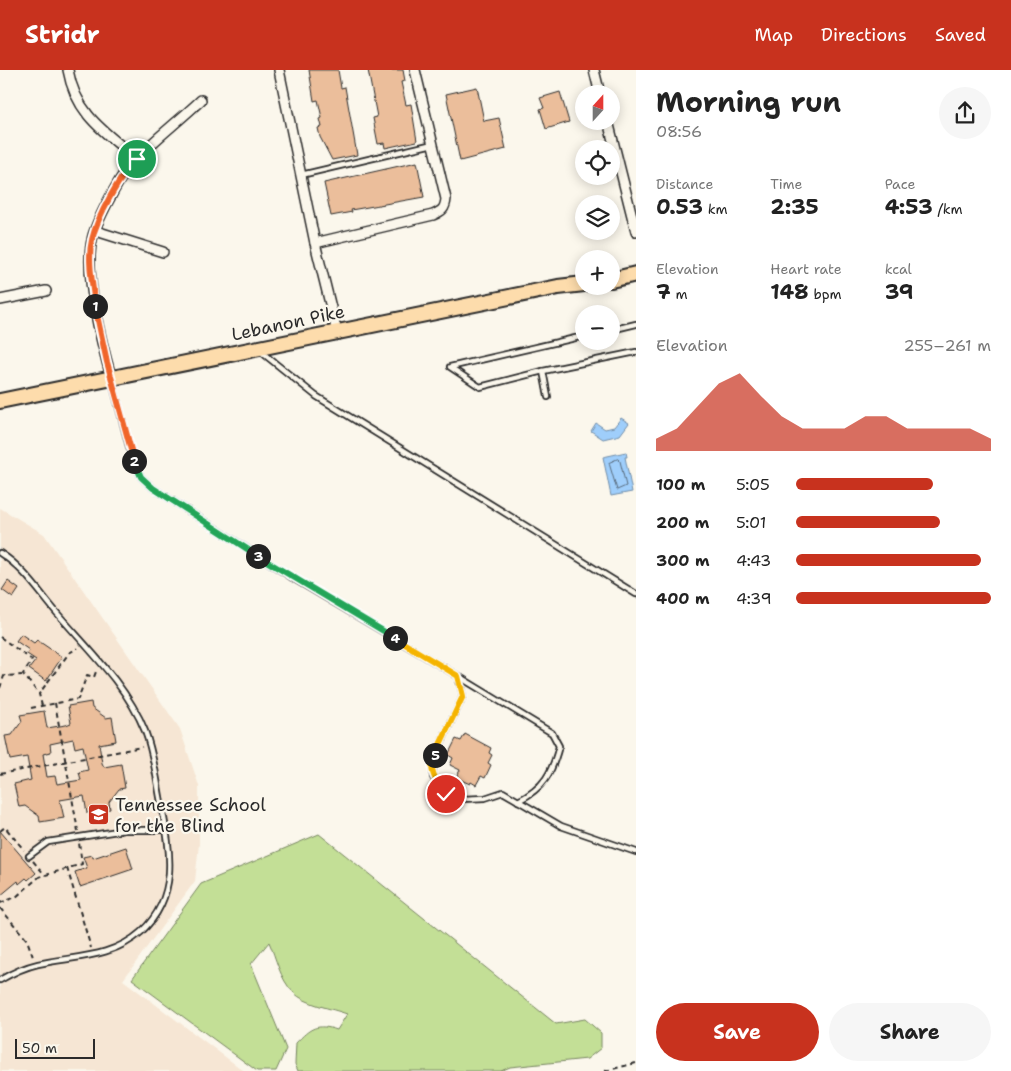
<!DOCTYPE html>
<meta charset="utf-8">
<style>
:root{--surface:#fff;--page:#f6f6f6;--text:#222;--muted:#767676;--accent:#c8321e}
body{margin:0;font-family:"Shantell Sans",sans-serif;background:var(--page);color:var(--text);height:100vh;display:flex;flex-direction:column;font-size:19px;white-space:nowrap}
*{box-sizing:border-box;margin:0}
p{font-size:16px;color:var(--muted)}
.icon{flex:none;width:28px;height:28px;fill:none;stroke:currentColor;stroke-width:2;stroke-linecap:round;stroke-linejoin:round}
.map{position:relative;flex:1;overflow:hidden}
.side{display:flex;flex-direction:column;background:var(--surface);width:375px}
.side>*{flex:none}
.needle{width:32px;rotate:21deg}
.buttons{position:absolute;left:575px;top:15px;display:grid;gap:10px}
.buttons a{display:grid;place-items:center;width:45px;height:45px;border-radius:50%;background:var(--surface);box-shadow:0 2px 12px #0003;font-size:25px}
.scale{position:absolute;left:15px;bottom:12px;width:80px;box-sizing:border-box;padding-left:5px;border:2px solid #2b2b2b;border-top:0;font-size:14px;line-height:18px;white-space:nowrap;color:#2b2b2b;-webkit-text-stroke:4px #fbf7ec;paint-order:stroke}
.pin{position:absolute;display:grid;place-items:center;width:42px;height:42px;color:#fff;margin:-21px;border:2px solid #fff;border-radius:50%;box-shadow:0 1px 5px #0007}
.km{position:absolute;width:25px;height:25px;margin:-12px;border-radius:50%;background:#222;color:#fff;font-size:14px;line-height:25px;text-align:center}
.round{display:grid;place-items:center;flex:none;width:52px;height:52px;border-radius:26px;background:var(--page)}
.summary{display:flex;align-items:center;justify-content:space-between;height:85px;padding:0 20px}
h1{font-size:28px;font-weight:700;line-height:38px}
.stats{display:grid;grid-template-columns:repeat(3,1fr);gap:8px;height:85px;padding:5px 20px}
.stats div{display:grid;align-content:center}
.stats b{font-size:21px;font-weight:700}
.stats small{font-size:14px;font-weight:400}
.stats p{font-size:14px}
.chart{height:140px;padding:10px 20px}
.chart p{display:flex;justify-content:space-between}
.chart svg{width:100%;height:90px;margin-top:5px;fill:var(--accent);opacity:.7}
.cta{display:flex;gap:10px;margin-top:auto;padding:10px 20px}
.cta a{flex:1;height:58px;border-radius:30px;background:var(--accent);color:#fff;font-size:20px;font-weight:700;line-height:58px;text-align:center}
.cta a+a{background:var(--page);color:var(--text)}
ul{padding:0 20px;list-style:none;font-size:16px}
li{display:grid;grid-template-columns:80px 60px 1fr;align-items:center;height:38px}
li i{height:12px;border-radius:6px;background:var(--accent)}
header{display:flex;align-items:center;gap:30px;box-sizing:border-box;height:70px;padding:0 25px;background:var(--accent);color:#fff}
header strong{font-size:24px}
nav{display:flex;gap:28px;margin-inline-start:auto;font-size:18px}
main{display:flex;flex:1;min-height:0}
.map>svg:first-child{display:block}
.built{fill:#f6e6d4}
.green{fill:#c3df96;stroke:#778560}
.water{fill:#9fcefb;stroke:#718da8}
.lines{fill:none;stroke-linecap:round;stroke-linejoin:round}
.shore{stroke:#596c7e;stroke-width:1}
.building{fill:#ebbe9b;stroke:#2b2b2b;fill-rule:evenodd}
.service-casing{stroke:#2b2b2b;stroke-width:8}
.minor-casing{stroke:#2b2b2b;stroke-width:12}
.primary-casing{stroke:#2b2b2b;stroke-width:18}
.path{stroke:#2b2b2b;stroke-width:2;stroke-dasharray:5 4;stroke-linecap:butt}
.service{stroke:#fbf7ec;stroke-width:4.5}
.minor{stroke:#fbf7ec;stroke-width:9}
.primary{stroke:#fddcac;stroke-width:14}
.split-1-casing{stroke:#fff;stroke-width:10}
.split-2-casing{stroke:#fff;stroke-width:10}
.split-3-casing{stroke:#fff;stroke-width:10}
.split-4-casing{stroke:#fff;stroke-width:10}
.split-5-casing{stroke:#fff;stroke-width:10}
.split-6-casing{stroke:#fff;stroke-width:10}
.split-1{stroke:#f0652b;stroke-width:6}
.split-2{stroke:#f0652b;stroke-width:6}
.split-3{stroke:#22a559;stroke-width:6}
.split-4{stroke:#22a559;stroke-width:6}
.split-5{stroke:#f5b400;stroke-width:6}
.split-6{stroke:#f5b400;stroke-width:6}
.labels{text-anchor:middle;stroke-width:4.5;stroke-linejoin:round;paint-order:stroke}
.street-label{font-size:18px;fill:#2b2b2b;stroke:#fbf7ec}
.poi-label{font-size:18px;fill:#2b2b2b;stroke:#fbf7ec;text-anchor:start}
</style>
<header>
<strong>Stridr</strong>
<nav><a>Map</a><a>Directions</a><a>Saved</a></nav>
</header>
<main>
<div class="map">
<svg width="636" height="1001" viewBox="0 0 636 1001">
<rect width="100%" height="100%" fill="#fbf7ec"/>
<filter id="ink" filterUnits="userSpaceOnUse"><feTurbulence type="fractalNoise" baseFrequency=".02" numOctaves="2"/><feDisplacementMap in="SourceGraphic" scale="10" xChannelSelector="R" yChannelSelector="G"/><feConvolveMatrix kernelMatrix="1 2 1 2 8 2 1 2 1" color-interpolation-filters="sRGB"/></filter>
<g filter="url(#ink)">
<path class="built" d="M0,438l44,26 136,195 19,57v58l-4,37 -72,99 121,91h-244z"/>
<path class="green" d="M319,764l237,190 29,-5 16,14v15l-14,11 -77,8 -9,4h-203l-3,-7 1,-21c14,-15 21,-20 41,-13l10,-16c-16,-6 -41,-9 -54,-22 -13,-13 -17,-34 -24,-50l-18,22 35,85 -10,22h-19l-125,-92 69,-95z"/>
<g class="water">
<path d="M621,348l8,5 -9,12 -17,4 -12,-8 5,-8 9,6 9,-2z"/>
<path d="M626,382l1,5h-2l7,35 -21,4 -8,-39z"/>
</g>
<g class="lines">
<path class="shore" d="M618,389l2,2 6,25 -9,4 -8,-27z"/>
</g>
<g class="building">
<path d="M309,0h29l3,18 4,-1 12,68 -25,5 -12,-23 -2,-9 4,-1 -2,-8 2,-1 -4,-18 -4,1z"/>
<path d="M368,0h35l2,11 -4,1 5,23 5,-1 6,37 -32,7 -1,-5 -6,1 -5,-26 4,-1z"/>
<path d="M477,17l7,34 15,-3 7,31 -46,12 -14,-67z"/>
<path d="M560,22l9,30 -23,7 -6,-20 4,-1 -4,-10z"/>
<path d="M417,92l7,35 -73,13 1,2 -21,4 -7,-33z"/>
<path d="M8,511l11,8 -6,9 -11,-8z"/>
<path d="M21,564l13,9 3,-3 25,17 -16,24 -17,-12 7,-9 -9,-6 2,-4 -13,-9z"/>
<path d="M91,632l1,6 14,10 6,-1 4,24 -17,3 3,19 2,4 17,-3 4,24 -6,1 -10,13 1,7 -23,4 -3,-17 -24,4 4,18 -24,4 -1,-6 -14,-10 -6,1 -5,-23 17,-4 -4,-23 -17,3 -5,-24 7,-1 10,-14 -2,-6 24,-4 3,17 19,-3 5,-2 -3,-17zM73,669l2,9 8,-2 5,24 -9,2 2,8 -24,4 -2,-8 -8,1 -4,-23 8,-2 -1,-8z"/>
<path d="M465,664l26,14 -2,5 3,2 -4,8 3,2 -6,13 -4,-2 -5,9 -5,-3 -1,2 -14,-6 4,-8 -10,-5 3,-7 -5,-3 8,-16 5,2z"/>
<path d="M0,761l36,42 -8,7 -2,-2 -7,6 -1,-3 -18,15z"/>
<path d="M126,777l7,22 -53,18 -5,-15 12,-4 -4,-11 9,-2 1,3z"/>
</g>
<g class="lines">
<defs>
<g id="service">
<path d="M301,105l132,-31"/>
<path d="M611,260l25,-6"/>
<path d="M584,266l-134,31 30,20 63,-16 93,-19"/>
<path d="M260,281l56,45 320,198"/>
<path d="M543,301l5,26"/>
<path d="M112,311l19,73 10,23 12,11 138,89 167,99 5,20 -30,64v17l13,17 16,5 23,-1 18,-6 58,34 75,26"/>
<path d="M0,483c24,15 39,39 57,60 31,36 70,73 88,118 8,21 11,44 15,66 9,48 22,97 -19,135 -29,26 -66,24 -103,32 -13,3 -26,9 -38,16"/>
<path d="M458,606l94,57 7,13c-7,27 -15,42 -41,55"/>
<path d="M29,786l19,-14 76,-12h43"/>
</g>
<g id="minor">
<path d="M68,0c8,45 37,62 69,89"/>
<path d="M279,0l36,173 22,89"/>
<path d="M594,0l6,24"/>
<path d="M608,51l28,111"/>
<path d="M96,161l67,21"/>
<path d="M315,173l118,-28c9,-4 12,-6 13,-16l-31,-129"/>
<path d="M0,230l46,-9"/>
<path d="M112,310c-10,-35 -28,-105 -20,-140 3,-17 27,-61 38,-75 21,-23 48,-43 71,-65"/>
</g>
<g id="primary">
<path d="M611,210l25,-6"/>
<path d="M0,331l558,-114 26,-3"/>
</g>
</defs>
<use href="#service" class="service-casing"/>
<use href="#minor" class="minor-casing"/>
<use href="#primary" class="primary-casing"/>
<g class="path">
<path d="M0,567l32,23 -9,14 16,20"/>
<path d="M0,618l4,-12 18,-1"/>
<path d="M55,633l23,128"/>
<path d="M42,636l-3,-12 30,-41 9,-5"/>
<path d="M31,638l47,-9 9,-24 7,2 3,-8"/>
<path d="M0,704l142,-27"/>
<path d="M0,761l5,-4 19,23"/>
<path d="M33,791l12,14"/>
<path d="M67,798l24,80"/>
<path d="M0,833l16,-6 23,-20 43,-13 -3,-21"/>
<path d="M0,838l27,32 6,17"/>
<path d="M605,1001l31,-8"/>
</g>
<use href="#service" class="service"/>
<use href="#minor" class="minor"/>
<use href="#primary" class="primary"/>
</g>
</g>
<g class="lines" filter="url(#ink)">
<defs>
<path id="split-1" d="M95,236c-2,-21 -8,-46 -3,-66 5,-23 28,-65 45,-81"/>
<path id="split-2" d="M95,236l12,56 27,99"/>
<path id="split-3" d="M134,391l7,16 12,11 105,68"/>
<path id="split-4" d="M258,486l137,82"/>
<path id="split-5" d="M395,568l63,38 5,20 -28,59"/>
<path id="split-6" d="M435,685c-8,16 2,27 11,39"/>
</defs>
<use href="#split-1" class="split-1-casing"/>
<use href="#split-2" class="split-2-casing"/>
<use href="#split-3" class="split-3-casing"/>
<use href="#split-4" class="split-4-casing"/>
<use href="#split-5" class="split-5-casing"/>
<use href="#split-6" class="split-6-casing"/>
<use href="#split-1" class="split-1"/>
<use href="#split-2" class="split-2"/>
<use href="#split-3" class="split-3"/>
<use href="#split-4" class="split-4"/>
<use href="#split-5" class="split-5"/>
<use href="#split-6" class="split-6"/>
</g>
<defs>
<symbol id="school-square" viewBox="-11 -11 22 22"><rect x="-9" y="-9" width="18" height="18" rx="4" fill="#c8321e" stroke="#fbf7ec"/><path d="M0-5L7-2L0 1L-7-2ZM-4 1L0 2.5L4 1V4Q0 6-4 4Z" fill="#fff"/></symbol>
</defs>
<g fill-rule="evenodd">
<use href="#school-square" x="86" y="732" width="25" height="25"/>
</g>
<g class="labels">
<g class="street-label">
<text transform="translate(288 253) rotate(-12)" y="6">Lebanon Pike</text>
</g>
<g class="poi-label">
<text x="115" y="741">Tennessee School<tspan x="115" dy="21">for the Blind</tspan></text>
</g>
</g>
</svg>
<div class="buttons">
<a><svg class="needle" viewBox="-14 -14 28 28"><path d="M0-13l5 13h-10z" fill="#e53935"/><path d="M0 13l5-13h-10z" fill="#767676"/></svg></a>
<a><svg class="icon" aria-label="locate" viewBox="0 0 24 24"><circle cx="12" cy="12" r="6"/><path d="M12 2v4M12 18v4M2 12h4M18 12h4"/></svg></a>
<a><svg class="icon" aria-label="layers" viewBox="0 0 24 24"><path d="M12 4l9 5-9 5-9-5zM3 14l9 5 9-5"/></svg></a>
<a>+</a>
<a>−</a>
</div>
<div class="scale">50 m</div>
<div class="pin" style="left:137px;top:89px;background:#1e9e55"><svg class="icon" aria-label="arrive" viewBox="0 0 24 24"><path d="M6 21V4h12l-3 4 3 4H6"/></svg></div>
<div class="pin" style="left:446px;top:724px;background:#d93025"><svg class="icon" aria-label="check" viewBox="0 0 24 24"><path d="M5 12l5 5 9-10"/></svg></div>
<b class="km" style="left:95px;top:236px">1</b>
<b class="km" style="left:134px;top:391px">2</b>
<b class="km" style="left:258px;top:486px">3</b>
<b class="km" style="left:395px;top:568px">4</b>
<b class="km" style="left:435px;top:685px">5</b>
</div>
<section class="side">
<div class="summary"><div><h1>Morning run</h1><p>08:56</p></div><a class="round"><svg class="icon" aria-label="share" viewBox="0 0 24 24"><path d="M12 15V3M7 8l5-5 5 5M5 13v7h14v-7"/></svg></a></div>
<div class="stats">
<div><p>Distance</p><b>0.53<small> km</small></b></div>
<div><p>Time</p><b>2:35</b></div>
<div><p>Pace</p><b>4:53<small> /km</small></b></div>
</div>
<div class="stats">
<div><p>Elevation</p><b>7<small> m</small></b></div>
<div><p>Heart rate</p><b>148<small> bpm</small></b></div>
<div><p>kcal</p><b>39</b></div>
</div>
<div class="chart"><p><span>Elevation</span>255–261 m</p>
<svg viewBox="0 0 160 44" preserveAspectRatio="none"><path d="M0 44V38L10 33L20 22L30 11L40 6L50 17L60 27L70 33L80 33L90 33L100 27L110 27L120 33L130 33L140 33L150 33L160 38V44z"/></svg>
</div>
<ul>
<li><b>100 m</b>5:05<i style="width:70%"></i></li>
<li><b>200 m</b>5:01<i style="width:74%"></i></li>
<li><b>300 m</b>4:43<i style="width:95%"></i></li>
<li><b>400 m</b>4:39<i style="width:100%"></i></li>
</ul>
<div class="cta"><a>Save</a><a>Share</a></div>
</section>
</main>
